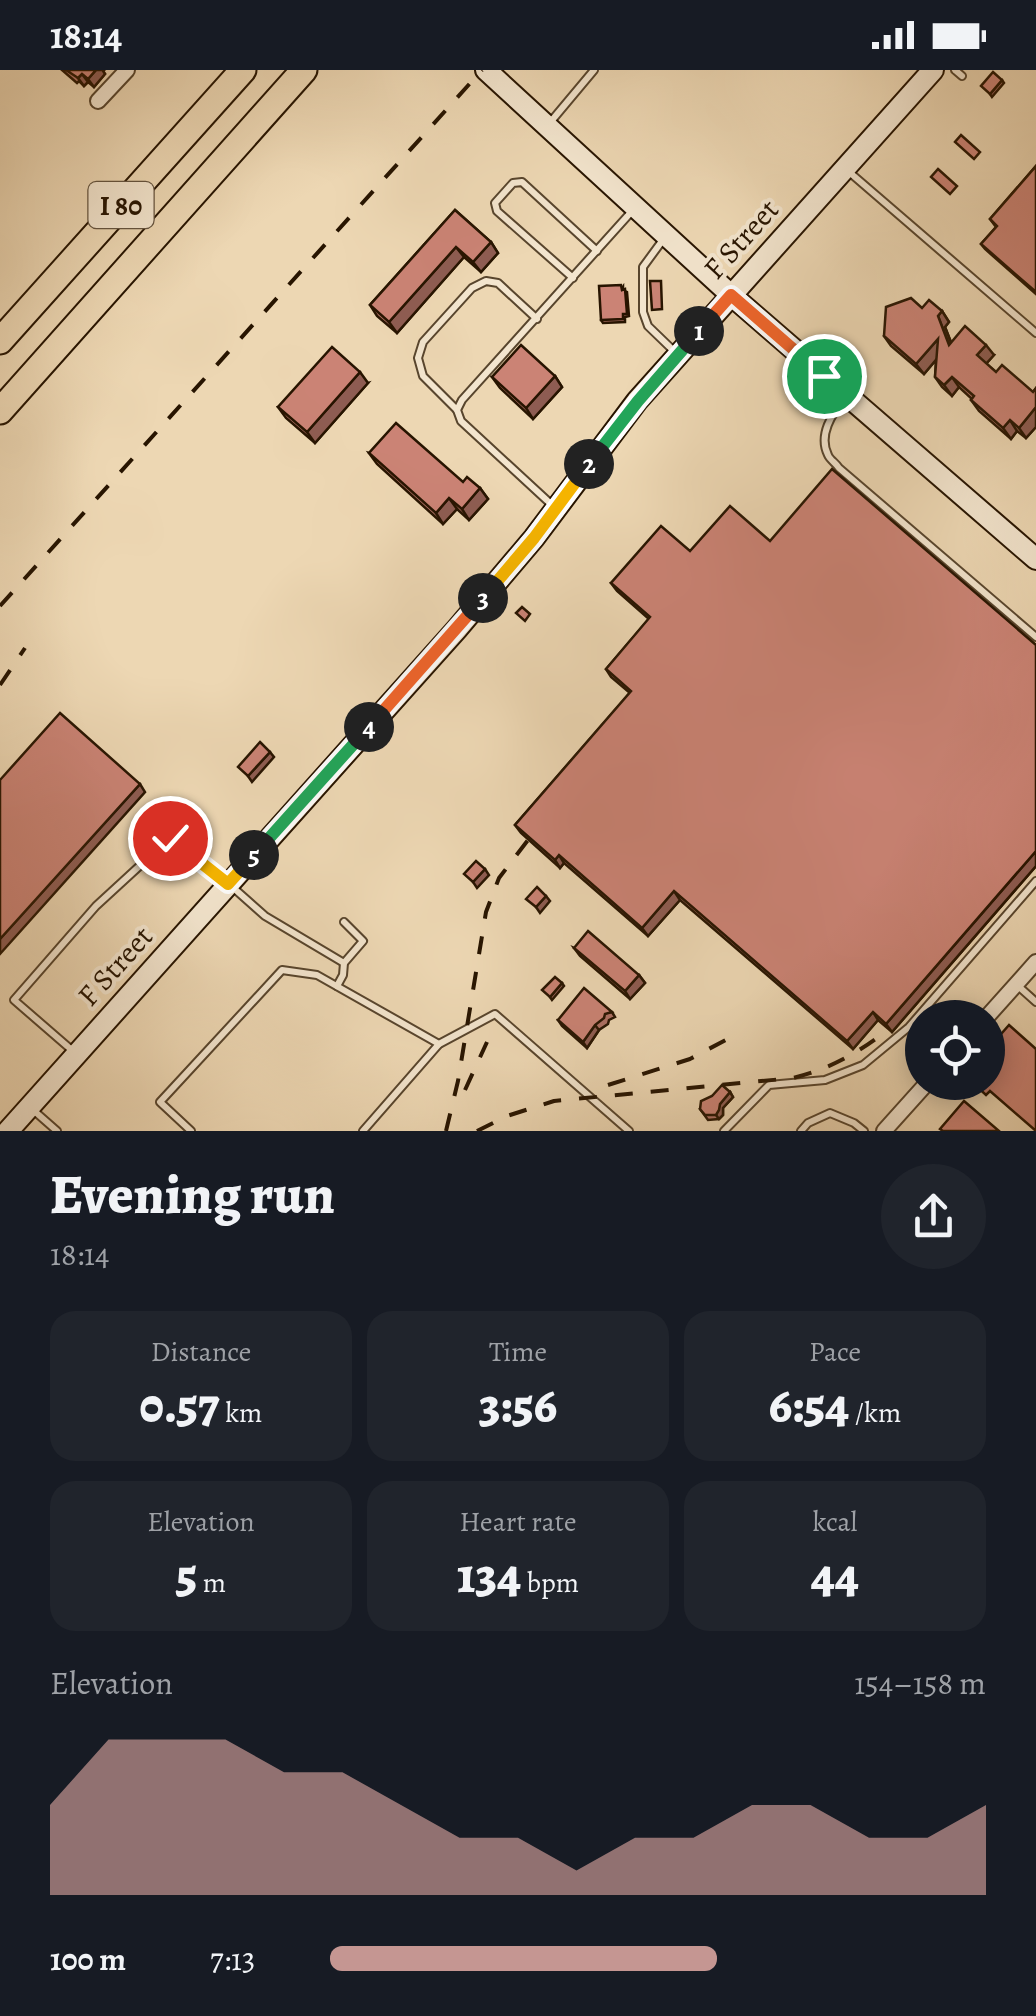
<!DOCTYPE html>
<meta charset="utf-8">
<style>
:root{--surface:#171b24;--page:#20242c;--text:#f1f3f6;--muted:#9ea1a6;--accent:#c59692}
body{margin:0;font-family:Alegreya,serif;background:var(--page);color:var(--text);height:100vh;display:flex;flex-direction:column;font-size:38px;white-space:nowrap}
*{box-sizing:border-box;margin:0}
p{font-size:32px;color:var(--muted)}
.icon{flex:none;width:55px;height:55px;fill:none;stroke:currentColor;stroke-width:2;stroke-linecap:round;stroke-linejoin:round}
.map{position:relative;height:1061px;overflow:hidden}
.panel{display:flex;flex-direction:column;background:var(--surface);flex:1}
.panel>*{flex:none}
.buttons{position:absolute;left:905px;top:930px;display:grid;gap:20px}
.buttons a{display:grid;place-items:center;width:100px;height:100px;border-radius:50%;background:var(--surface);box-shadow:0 5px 25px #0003;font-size:50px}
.pin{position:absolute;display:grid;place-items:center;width:85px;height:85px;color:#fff;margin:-42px;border:5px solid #fff;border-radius:50%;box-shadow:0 2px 10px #0007}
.km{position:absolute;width:50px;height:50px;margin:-25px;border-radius:50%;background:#222;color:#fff;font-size:28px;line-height:50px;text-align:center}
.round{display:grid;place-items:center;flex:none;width:105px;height:105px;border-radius:52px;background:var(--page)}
.head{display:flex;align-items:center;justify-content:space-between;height:170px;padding:0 50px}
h1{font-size:55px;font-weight:800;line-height:75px}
.metrics{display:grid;grid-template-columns:repeat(3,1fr);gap:15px;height:170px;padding:10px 50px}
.metrics div{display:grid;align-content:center;border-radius:25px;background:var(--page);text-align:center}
.metrics b{font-size:50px;font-weight:800}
.metrics small{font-size:28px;font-weight:400}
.metrics p{font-size:28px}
.chart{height:280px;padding:20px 50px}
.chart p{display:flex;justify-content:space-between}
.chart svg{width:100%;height:180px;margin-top:10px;fill:var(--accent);opacity:.7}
ul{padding:0 50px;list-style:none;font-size:32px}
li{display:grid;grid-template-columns:160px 120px 1fr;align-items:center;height:75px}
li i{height:25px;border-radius:12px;background:var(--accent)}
.status{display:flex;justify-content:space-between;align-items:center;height:70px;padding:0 50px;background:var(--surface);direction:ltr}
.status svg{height:28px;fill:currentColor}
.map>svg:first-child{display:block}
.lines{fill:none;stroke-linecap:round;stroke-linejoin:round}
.lane-casing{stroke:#58452d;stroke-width:10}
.street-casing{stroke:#58452d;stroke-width:18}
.secondary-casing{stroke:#271400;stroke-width:24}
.highway-casing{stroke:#271400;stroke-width:29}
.lane{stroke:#f3e5ce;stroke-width:6}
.street{stroke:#f3e5ce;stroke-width:14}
.secondary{stroke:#f3e5ce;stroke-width:20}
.highway{stroke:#edd7b3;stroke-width:25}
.rail{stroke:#271400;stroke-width:4;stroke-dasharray:18 18;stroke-linecap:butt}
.wall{fill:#af7165;stroke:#271400;stroke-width:2.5}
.shaded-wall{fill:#8e5c52;stroke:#271400;stroke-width:2.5}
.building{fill:#cb8375;stroke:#271400;stroke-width:2.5}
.split-1-casing{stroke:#fff;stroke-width:20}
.split-2-casing{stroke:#fff;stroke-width:20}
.split-3-casing{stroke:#fff;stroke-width:20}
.split-4-casing{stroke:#fff;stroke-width:20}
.split-5-casing{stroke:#fff;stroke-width:20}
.split-6-casing{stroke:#fff;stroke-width:20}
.split-1{stroke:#f0652b;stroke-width:12}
.split-2{stroke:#22a559;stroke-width:12}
.split-3{stroke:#f5b400;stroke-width:12}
.split-4{stroke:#f0652b;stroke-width:12}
.split-5{stroke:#22a559;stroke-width:12}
.split-6{stroke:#f5b400;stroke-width:12}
.labels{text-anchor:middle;stroke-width:8;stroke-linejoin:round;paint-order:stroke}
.shield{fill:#f3e5ce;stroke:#64533e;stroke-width:2.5}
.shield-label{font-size:28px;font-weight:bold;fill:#271400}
.street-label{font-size:30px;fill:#271400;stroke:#f3e5ce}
</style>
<div class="status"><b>18:14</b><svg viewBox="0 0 49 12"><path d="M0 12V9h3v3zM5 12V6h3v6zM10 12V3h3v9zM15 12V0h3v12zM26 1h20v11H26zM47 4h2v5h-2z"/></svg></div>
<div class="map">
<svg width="1036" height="1061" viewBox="0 0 1036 1061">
<rect width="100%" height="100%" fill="#edd7b3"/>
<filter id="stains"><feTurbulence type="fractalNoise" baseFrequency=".002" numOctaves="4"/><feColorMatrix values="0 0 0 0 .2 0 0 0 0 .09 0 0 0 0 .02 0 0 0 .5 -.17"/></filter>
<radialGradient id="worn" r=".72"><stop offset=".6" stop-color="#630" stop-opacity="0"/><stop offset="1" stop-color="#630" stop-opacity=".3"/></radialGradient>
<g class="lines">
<defs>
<g id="lane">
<path d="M955,0l7,6"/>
<path d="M548,55l46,-55"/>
<path d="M848,101l188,162"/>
<path d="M665,167l-22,30v45l5,14 29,28"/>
<path d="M573,208l-76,-67 -2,-8 18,-20 9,-1 75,69"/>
<path d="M844,329c-12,15 -26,36 -16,56 2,5 8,8 11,13l197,169"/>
<path d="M457,340l-34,-34 -5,-18 5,-16 49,-54 14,-7 12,2 39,36"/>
<path d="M552,435l-91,-84 -4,-11 5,-10 171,-190"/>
<path d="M1017,915l19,17"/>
<path d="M337,916l6,-11 1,-12 19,-22 -19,-19"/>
<path d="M74,982l-60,-52 82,-94 74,-68 59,46 36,32 79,47"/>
<path d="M32,1039l25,22"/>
<path d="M191,1061l-31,-29 122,-132 35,5 122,69"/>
<path d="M363,1061l76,-87 56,-30 134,117"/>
<path d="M724,1061l45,-46 56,-5 38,-15 46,-38 127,-146"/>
<path d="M801,1061l7,-8 22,-10 24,10 10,8"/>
</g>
<g id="street">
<path d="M98,31l29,-31"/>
<path d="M986,948l50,-56"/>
<path d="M884,1061l44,-49"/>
</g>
<g id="secondary">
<path d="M486,0l245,225 305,264"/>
<path d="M8,1061l449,-502 77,-91 103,-137 296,-331"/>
</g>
<g id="highway">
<path d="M0,271l243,-271"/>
<path d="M0,341l304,-341"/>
</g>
</defs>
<use href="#lane" class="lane-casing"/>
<use href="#street" class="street-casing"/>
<use href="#secondary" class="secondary-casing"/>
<use href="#highway" class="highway-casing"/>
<use href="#lane" class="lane"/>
<use href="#street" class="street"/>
<use href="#secondary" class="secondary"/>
<use href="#highway" class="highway"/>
<g class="rail">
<path d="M0,536l482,-536"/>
<path d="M0,615l25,-37"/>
<path d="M608,1015l82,-26 43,-23"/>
<path d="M465,1020l22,-48"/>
<path d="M446,1061l12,-50 28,-169 13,-34 29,-38"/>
<path d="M477,1061l30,-15 47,-15 239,-23c33,-8 60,-22 88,-43"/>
</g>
</g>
<g class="wall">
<path d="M62,0h42l-1,1 2,3 -11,13 -6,-5 -4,4 -5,-5 -2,2z"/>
<path d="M1036,96v128l-51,-45 -4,-5 15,-17 -6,-8z"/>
<path d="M455,140l36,32 7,11 -17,19 -17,-15 -67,76 -20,-17 -7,-11z"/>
<path d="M623,217v3l4,2 2,24 -4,1v5l-22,1 -2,-3z"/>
<path d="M922,238l20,3 7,11 -4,5 6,15 43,13 -8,9 10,8 37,20 3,-4v39l-10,11 -9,-7 -6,8 -32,-28 -8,-11 1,-1 -13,-12 -7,9 -10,-9 -7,-10 1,-17 -12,14 -33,-28 -7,-10z"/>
<path d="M555,306l7,11 -29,32 -33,-31 -8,-11z"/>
<path d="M368,313l-53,60 -29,-25 -8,-11z"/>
<path d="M369,383l111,35 8,11 -19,21 -12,-11 -14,15 -66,-60z"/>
<path d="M770,471l266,104v221l-144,166 -14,-12 -25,29 -173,-149 -32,36 -84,-73 -4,5 -39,-35 -6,-8 115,-132 -19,-16 -5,-8 43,-50 -32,-28 -6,-8 79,-32z"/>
<path d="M574,878l65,27 6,8 -15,16 -50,-43z"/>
<path d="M612,942l3,5 -6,3 -1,4 -9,6 -12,18 -25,-22 -4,-6z"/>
<path d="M730,1022l3,5 -10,11v7l-4,4 -11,1 -8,-11z"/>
</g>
<g class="shaded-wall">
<path d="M96,0h8l-1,1 2,3 -11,13 -6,-8z"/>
<path d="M82,4l6,8 -4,4 -6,-8z"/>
<path d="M1002,10l2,3 -12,14 -2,-3z"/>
<path d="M491,172l7,11 -17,19 -8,-10z"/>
<path d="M456,177l8,10 -67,76 -8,-11z"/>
<path d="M942,241l7,11 -4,5 11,29 -7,-11 -11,-29z"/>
<path d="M938,269l7,10 -21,25 -8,-10z"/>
<path d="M986,275l8,10 -10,11 -7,-11z"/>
<path d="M360,302l8,11 -53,60 -8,-11z"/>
<path d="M555,306l7,11 -29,32 -7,-11z"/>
<path d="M952,307l7,10 -7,9 -8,-11z"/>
<path d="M1036,337v20l-10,11 -7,-10z"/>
<path d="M1010,350l7,11 -6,8 -8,-11z"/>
<path d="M480,418l8,11 -19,21 -7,-11z"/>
<path d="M449,428l8,11 -14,15 -7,-11z"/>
<path d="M270,682l4,5 -22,25 -4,-6z"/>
<path d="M140,714l5,8 -145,162v-15z"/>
<path d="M1036,781v15l-144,166 -6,-8z"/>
<path d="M559,785l5,8 -4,5 -5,-8z"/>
<path d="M485,799l4,6 -12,13 -4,-6z"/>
<path d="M674,821l6,9 -32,36 -6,-8z"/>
<path d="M546,826l4,5 -10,12 -4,-6z"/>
<path d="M639,905l6,8 -15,16 -5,-8z"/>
<path d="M562,913l2,3 -12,14 -2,-3z"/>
<path d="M873,942l5,8 -25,29 -6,-8z"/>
<path d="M595,955l4,5 -12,18 -4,-6z"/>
<path d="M730,1022l3,5 -10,11v7l-4,4 -3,-4 4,-11z"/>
</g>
<g class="building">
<path d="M66,0h30l-8,9 -6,-5 -4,4z"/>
<path d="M993,2l9,8 -12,14 -9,-8z"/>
<path d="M961,65l19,17 -6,7 -19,-17z"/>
<path d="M1036,96v126l-55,-48 16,-18 -7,-7z"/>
<path d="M938,99l19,17 -7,8 -19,-17z"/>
<path d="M455,140l36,32 -18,20 -17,-15 -67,75 -19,-17z"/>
<path d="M650,211h11l1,28 -10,1z"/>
<path d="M621,215l1,5 3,-1 2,25h-4v5l-22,1 -2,-34z"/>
<path d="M911,228l11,10 7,-8 13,11 -4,5 11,29 16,-19 21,19 -9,10 19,17 6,-7 31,27 3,-4v19l-17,21 -9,-8 -7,8 -32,-28 3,-4 -22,-19 -8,8 -9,-8 3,-38 -22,25 -32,-28 2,-29z"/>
<path d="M521,275l34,31 -29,32 -34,-31z"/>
<path d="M332,277l28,25 -53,60 -29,-25z"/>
<path d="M396,353l67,59 4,-5 13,11 -18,21 -13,-11 -13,15 -67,-60z"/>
<path d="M832,399l204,176v206l-150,173 -13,-12 -26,29 -173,-150 -32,37 -83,-73 -4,5 -40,-35 116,-134 -25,-22 44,-52 -39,-34 50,-57 29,25 40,-45 40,35z"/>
<path d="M522,537l8,7 -5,7 -9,-8z"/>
<path d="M60,643l80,71 -140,155v-159z"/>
<path d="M260,672l10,10 -22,24 -10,-9z"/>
<path d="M476,791l9,8 -12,13 -9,-8z"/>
<path d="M537,817l9,9 -10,11 -10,-8z"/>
<path d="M588,861l51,44 -14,16 -51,-43z"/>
<path d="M555,907l7,6 -12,14 -8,-7z"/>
<path d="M584,918l28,24 -7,2 -1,4 -9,7 -12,17 -25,-22z"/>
<path d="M1009,955l27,24v82l-46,-40 -4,4 -14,-13h16v-33z"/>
<path d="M722,1015l8,7 -10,12 -1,6 -3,5h-11l-5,-6 1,-8 11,-5z"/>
<path d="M964,1031l35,30h-56l-3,-2z"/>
</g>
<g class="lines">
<defs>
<path id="split-1" d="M699,261l32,-36 93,81"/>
<path id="split-2" d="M589,394l49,-63 61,-70"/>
<path id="split-3" d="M483,528l51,-60 55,-74"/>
<path id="split-4" d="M369,657l114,-129"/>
<path id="split-5" d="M254,785l115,-128"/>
<path id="split-6" d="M170,768l58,46 26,-29"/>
</defs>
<use href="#split-1" class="split-1-casing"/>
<use href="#split-2" class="split-2-casing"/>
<use href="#split-3" class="split-3-casing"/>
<use href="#split-4" class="split-4-casing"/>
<use href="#split-5" class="split-5-casing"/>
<use href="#split-6" class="split-6-casing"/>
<use href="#split-1" class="split-1"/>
<use href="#split-2" class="split-2"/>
<use href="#split-3" class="split-3"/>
<use href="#split-4" class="split-4"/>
<use href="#split-5" class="split-5"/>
<use href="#split-6" class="split-6"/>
</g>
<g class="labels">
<rect class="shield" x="88.5" y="112" width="65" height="46" rx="8"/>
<g class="shield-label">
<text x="121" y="145">I 80</text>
</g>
<g class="street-label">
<text transform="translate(741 169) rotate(-48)" y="10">F Street</text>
<text transform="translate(115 896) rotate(-48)" y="10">F Street</text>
</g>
</g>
<rect width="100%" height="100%" filter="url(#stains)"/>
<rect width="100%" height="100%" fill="url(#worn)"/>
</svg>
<div class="buttons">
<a><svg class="icon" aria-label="locate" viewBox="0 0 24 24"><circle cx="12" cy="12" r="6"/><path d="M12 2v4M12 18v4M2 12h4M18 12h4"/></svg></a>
</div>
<div class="pin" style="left:824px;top:306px;background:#1e9e55"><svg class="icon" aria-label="arrive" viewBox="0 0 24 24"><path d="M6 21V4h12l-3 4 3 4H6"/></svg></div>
<div class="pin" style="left:170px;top:768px;background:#d93025"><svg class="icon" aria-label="check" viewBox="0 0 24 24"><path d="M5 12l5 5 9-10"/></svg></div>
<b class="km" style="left:699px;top:261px">1</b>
<b class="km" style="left:589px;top:394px">2</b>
<b class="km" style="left:483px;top:528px">3</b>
<b class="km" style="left:369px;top:657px">4</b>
<b class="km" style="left:254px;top:785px">5</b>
</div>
<section class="panel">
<div class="head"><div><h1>Evening run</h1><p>18:14</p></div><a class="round"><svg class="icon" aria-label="share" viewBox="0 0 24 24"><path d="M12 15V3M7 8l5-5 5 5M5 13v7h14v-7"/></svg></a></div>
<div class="metrics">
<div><p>Distance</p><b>0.57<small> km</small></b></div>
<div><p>Time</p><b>3:56</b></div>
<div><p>Pace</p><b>6:54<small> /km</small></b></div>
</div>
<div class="metrics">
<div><p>Elevation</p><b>5<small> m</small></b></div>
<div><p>Heart rate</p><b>134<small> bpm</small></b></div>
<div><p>kcal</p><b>44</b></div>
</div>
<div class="chart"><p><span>Elevation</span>154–158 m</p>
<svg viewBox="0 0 160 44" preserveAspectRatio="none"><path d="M0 44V22L10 6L20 6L30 6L40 14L50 14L60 22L70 30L80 30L90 38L100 30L110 30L120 22L130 22L140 30L150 30L160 22V44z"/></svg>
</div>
<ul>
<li><b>100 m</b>7:13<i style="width:59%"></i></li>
</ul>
</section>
